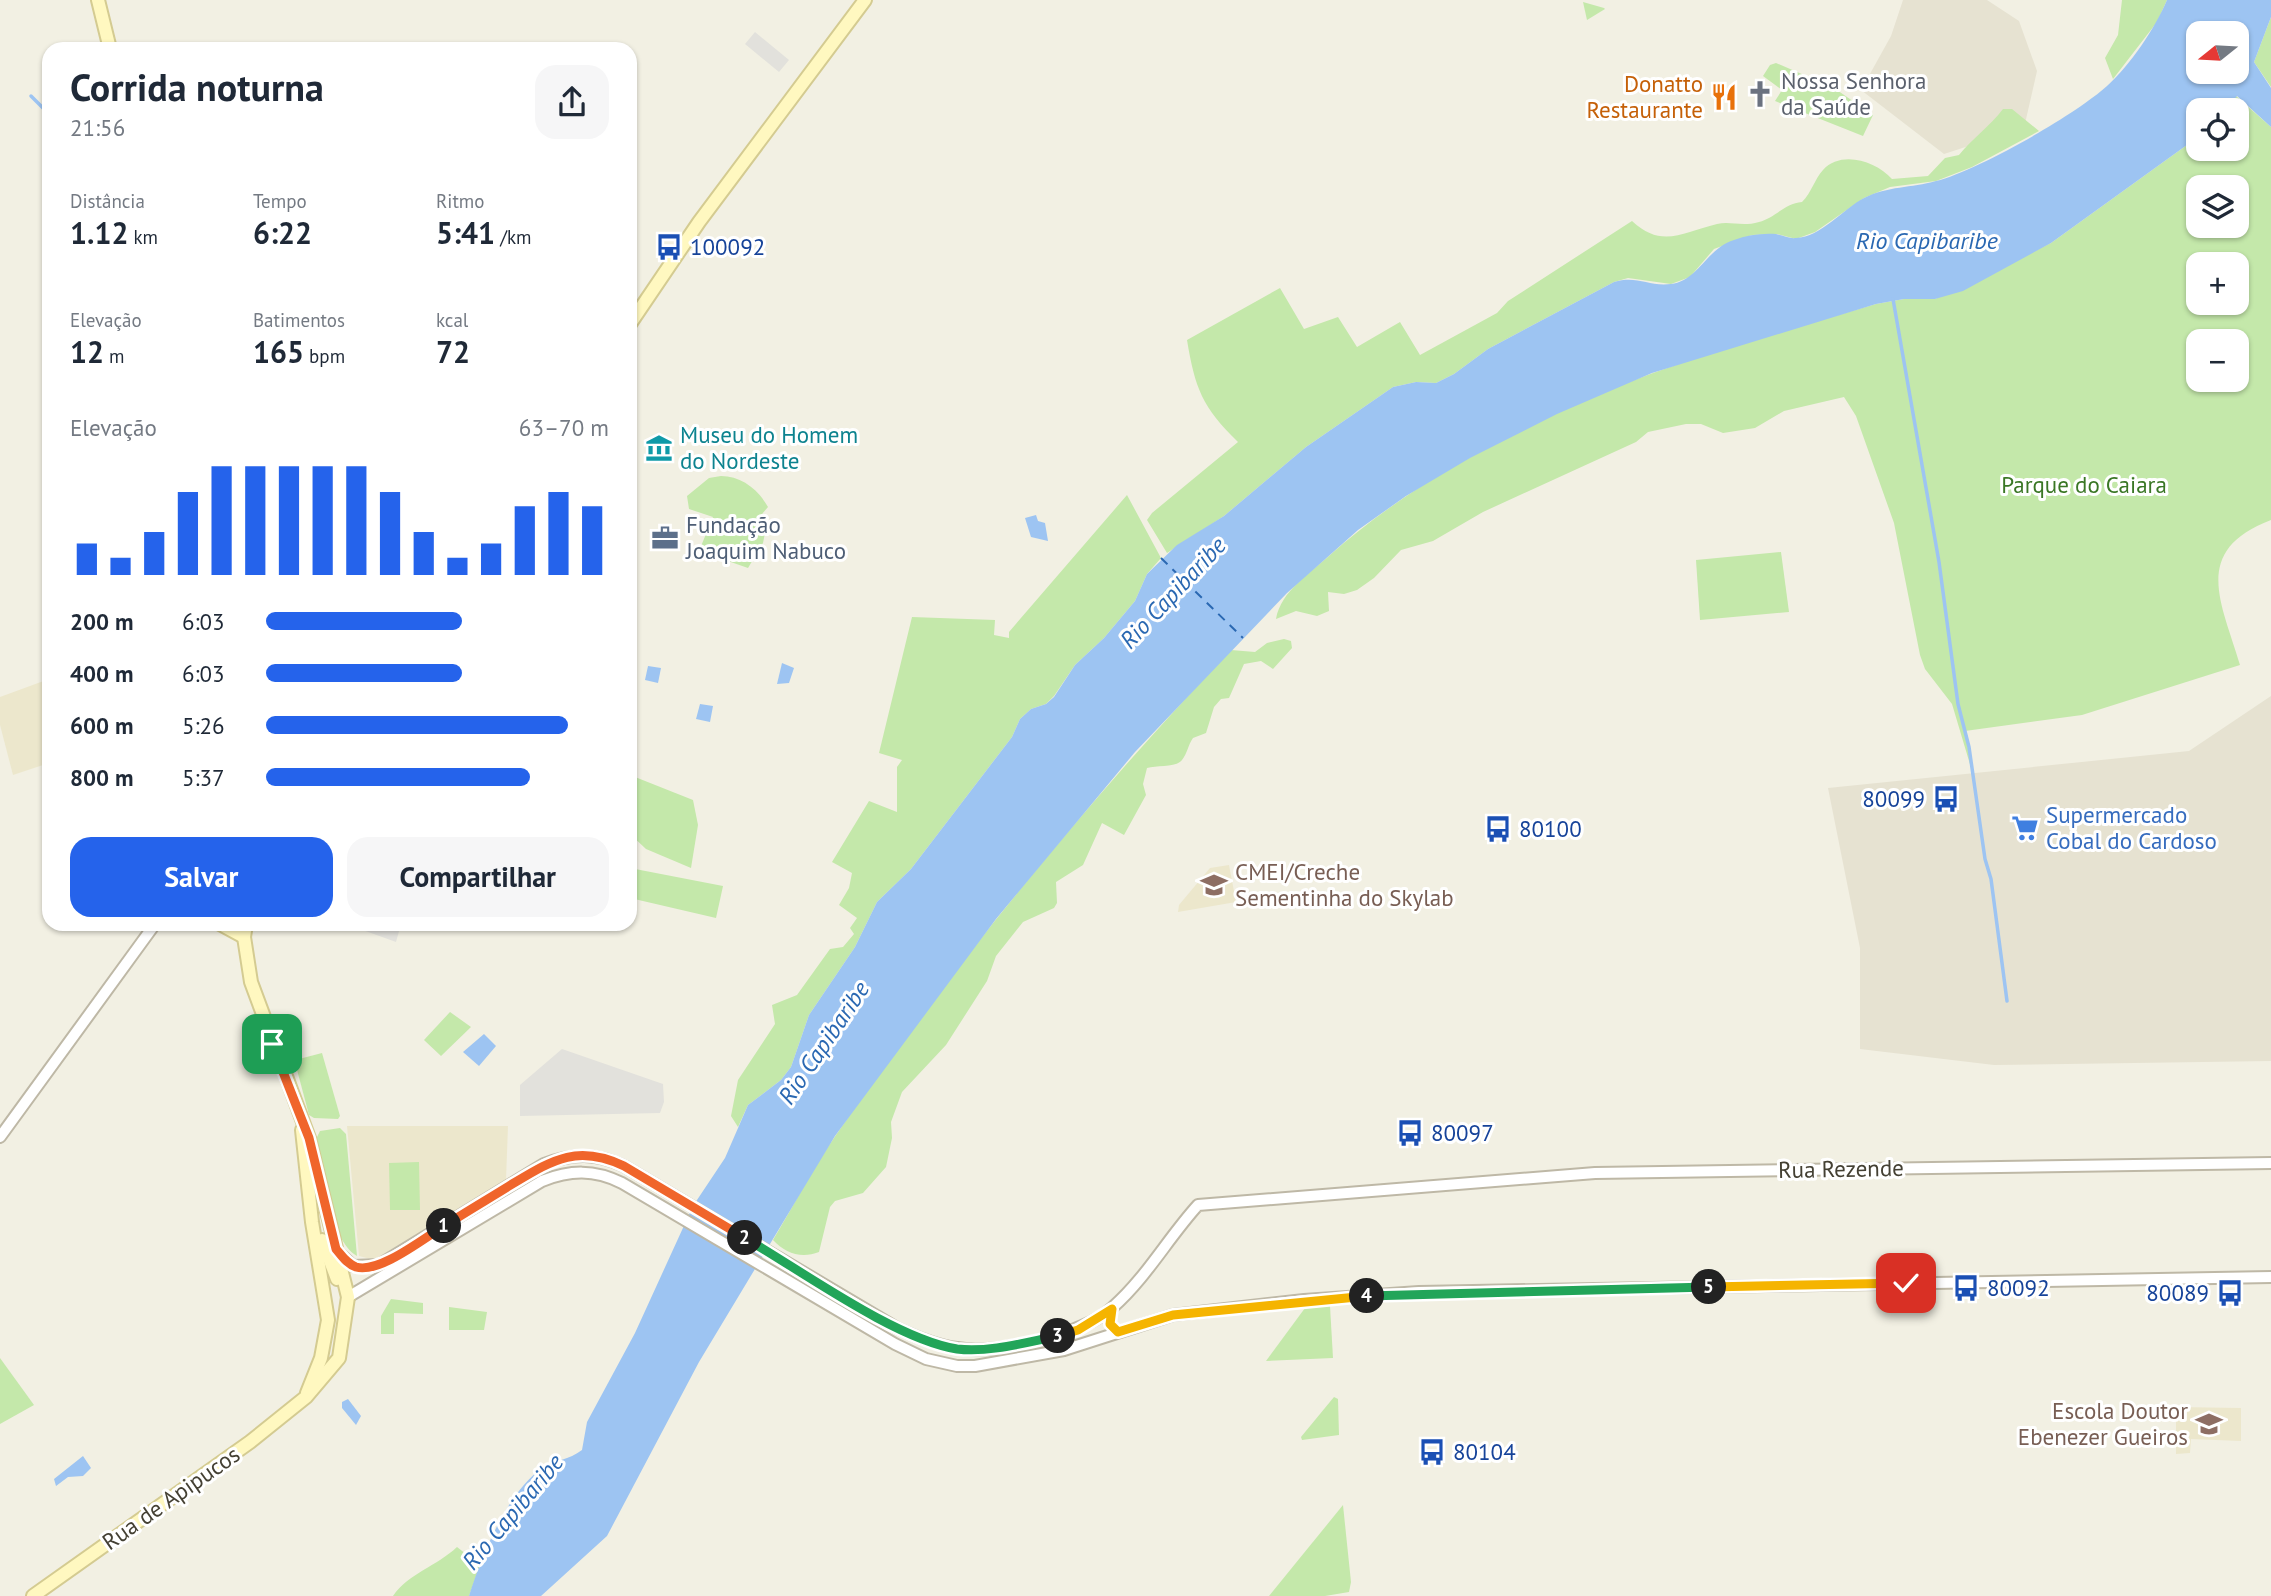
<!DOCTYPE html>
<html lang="pt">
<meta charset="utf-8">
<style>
:root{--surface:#fff;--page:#f6f6f7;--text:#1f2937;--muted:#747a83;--accent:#2563eb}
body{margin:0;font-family:"PT Sans",sans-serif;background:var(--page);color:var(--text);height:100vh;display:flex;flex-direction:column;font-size:26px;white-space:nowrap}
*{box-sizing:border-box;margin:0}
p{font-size:23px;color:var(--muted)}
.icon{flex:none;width:38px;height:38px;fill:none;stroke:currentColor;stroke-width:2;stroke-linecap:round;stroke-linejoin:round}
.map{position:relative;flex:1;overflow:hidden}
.panel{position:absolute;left:42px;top:42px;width:595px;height:889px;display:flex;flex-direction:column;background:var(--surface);border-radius:21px;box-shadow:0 2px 5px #0004}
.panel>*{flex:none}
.needle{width:46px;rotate:252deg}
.buttons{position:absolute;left:2186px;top:21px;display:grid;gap:14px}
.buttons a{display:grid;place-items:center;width:63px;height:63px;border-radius:14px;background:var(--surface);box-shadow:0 2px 5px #0004;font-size:35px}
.pin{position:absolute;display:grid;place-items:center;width:60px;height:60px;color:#fff;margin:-30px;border-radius:14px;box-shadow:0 4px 10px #0006}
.km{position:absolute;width:35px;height:35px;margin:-18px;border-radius:50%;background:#222;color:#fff;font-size:19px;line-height:35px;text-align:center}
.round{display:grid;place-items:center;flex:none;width:74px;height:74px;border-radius:21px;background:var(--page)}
.summary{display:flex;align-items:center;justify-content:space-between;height:119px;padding:0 28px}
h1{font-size:38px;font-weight:700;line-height:52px}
.figures{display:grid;grid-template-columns:repeat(3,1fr);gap:10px;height:119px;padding:7px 28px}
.figures div{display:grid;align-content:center}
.figures b{font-size:30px;font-weight:700}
.figures small{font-size:19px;font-weight:400}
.figures p{font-size:19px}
.chart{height:196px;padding:14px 28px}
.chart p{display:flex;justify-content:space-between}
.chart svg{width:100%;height:126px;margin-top:7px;stroke:var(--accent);stroke-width:6}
.cta{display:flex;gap:14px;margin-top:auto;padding:14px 28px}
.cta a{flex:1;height:80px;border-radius:21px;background:var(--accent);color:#fff;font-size:28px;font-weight:700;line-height:80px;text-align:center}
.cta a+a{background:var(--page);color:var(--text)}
ul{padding:0 28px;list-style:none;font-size:23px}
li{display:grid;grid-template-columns:112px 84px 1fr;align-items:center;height:52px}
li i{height:18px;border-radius:9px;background:var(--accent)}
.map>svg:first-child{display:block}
.residential{fill:#e6e2d1}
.education{fill:#ece7cc}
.green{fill:#c4e8aa;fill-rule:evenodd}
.parking{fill:#e2e1dc}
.water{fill:#9dc4f2;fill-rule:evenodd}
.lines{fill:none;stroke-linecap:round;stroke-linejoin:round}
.stream{stroke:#9dc4f2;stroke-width:3.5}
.ferry{stroke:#2a68b2;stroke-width:2;stroke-dasharray:9 7;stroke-linecap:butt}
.tertiary-casing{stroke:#beb8a6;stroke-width:14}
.secondary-casing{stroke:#d4cb91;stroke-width:16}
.tertiary{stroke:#fff;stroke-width:10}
.secondary{stroke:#fff8c0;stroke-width:12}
.split-1-casing{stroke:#fff;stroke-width:14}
.split-2-casing{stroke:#fff;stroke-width:14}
.split-3-casing{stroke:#fff;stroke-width:14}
.split-4-casing{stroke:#fff;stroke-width:14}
.split-5-casing{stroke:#fff;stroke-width:14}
.split-6-casing{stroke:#fff;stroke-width:14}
.split-1{stroke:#f0652b;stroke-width:9}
.split-2{stroke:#f0652b;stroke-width:9}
.split-3{stroke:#22a559;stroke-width:9}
.split-4{stroke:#f5b400;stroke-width:9}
.split-5{stroke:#22a559;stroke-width:9}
.split-6{stroke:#f5b400;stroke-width:9}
.labels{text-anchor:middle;stroke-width:6;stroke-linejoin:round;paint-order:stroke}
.worship-label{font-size:23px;fill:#5b616d;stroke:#fff;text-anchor:start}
.food-label{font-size:23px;fill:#c56008;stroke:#fff;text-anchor:end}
.transit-label{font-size:23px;fill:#164399;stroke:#fff;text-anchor:start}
.culture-label{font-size:23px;fill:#0d838f;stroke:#fff;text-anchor:start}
.park-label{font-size:23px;fill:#3a7725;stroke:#fff}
.service-label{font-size:23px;fill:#4e5e75;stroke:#fff;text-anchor:start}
.shop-label{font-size:23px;fill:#366cbe;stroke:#fff;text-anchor:start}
.education-label{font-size:23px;fill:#785e54;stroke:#fff;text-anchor:start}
.street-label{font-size:23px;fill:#444033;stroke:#fff}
.water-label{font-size:24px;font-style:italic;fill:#2a68b2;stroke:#fff}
</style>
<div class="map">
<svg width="2271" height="1596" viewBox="0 0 2271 1596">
<rect width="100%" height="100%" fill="#f2f0e3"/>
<g class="residential">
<path d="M1903,0h84l32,21 18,50 -13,57 -80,26 -83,-64 30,-54z"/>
<path d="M2271,696v365l-277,4 -134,-16v-101l-32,-160 361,-37z"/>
</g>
<g class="education">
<path d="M49,679v84l-36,12 -13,-50v-28z"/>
<path d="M1229,865l7,37 -58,10 1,-7 31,-37z"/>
<path d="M347,1126h161l-2,54 -128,81 -19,-5z"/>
<path d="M2176,1407l65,1v33l-50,-2 -1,14 -14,1z"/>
</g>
<g class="green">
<path d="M2122,0h45l-10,22 -44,57 -8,-21 13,-23z"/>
<path d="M1583,2l21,6 1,1 -18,11z"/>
<path d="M2271,17v70l-17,-25z"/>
<path d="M1776,63l58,25 39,27 -10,21 -88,-35 7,-11 -19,-14 7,-11z"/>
<path d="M2236,96l35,31v393c-81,31 -49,83 -31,145l-158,50 -117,16 7,40 -20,-67 -27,-35 -5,-14 -26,-132 -38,-107 -12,-19 -60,14 -29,17 -32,5 -22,-9h-15l-38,8 -12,10 -153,70 -50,29 -32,9 -27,28 -17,12 -13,4 -16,-2 1,19 -12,5 -21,-5 -20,8c5,-28 34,-46 54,-64 89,-79 210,-141 323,-182 73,-27 149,-47 223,-69l28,-5h31l116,-56 147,-106v12h38v-39h-11zM2198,187h38v39h-38zM2198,264h38v39h-38zM2198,341h38v39h-38z"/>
<path d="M2003,109h9l27,22 -67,36 -36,14 -46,6 -26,11 -49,34 -19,7 -19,-5 -25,1 -38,14 -24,28 -19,7 -43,-6 -14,4 -126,67 -34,25 -18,9 -20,-1 -23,5 -87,60 -82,69 -57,37 -20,-33 5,-7 86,-71c-36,-35 -43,-54 -51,-102l93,-52 24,41 34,-12 19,30 43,-25 20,33 77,-42 11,-12 124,-80c30,28 51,11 85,3 14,-3 25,3 42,-2 16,-4 26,-19 43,-20 10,-10 12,-22 21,-32 18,-20 53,-9 69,9l36,-3 17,-18 14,-3c14,-17 31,-29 44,-46z"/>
<path d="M721,476c20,0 37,13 47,31l-11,13 10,3 -4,20 -15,25 -49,-17 14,-34 -24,-8 -2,-13 22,-18z"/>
<path d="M1127,495l34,63 -14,16 -12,27 -31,37 -29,27 -21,31 -8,8 -15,5 -11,10 -8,18 -101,132 -34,33 -22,45 -46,68 -18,52 -10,13 -33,25 -10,22 -7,-11 7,-36 37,-56 -3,-19 25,-10 33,-46 13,-2 11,-13 -4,-6 7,-10 -18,-13 10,-17 3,-15 -20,-11 37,-61 28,11v-45l5,-7 -23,-7 33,-136 83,3 -1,15 15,3v-6z"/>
<path d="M1781,552l8,60 -89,8 -4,-60z"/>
<path d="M1284,639l7,2 1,7 -19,21 -12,-8 -17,3 -15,34 -8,1 -7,8 -8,26 -13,5c-5,7 -6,16 -11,22 -6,8 -25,5 -35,8l-4,16 3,11 -22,40 -22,-12 -19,42 -27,17 1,21 -3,5 -31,14 -27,34 -9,25 -41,64 -44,47 -11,30 1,16 -6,29 -23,26 -28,8 -5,6 -11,45c-18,7 -34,1 -46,-12 21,-35 40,-72 63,-105 118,-172 252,-334 395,-485l24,2 12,-9z"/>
<path d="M630,775l63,25 5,25 -7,43 -45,-19 -16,-15z"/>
<path d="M630,868l93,18 -7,32 -86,-20z"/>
<path d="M450,1012l21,15 -30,29 -17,-16z"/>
<path d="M322,1053l18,63 -2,3 -24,-1 -5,-3 -13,-49 3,-7z"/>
<path d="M340,1128l6,6 11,122c-27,-16 -35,-85 -42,-115l5,-10z"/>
<path d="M419,1162l1,48h-30l-1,-47z"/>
<path d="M391,1299l32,4v11l-29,-1v21h-13v-18z"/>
<path d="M1330,1306l3,52 -67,3 39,-53z"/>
<path d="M449,1307l38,5 -3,18h-35z"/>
<path d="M0,1358l34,47 -34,19z"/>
<path d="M1334,1397l4,2 1,36 -37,5 -1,-3z"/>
<path d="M1343,1505l8,77 -2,10 -24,4h-56z"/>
<path d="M457,1547l23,18 -11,31h-76c16,-23 44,-30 64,-49z"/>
</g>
<g class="parking">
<path d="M755,32l34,28 -10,12 -34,-28z"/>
<path d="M346,924h55l-5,18z"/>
<path d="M562,1049l101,35 1,18 -4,11 -140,3v-31z"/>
</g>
<g class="water">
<path d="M2167,0h104v17l-17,45 17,26v39l-34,-31 -12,14h-27v27l-147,106 -88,48 -28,8h-31l-28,5 -224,69 -95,41 -87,44 -64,38 -48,34 -71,63 -152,159 -139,167 -161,217 -136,226 -92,174 -66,60h-72c13,-41 37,-102 73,-128 13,-8 27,-8 40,-18l5,-28 48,-89 58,-127 32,-48 23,-53 33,-25 10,-13 18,-52 46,-68 22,-45 34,-33 101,-132 8,-18 11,-10 15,-5 8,-7 21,-32 29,-27 31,-37 12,-27 30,-29 47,-29 82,-69 87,-60 23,-5 20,1 18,-9 34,-25 126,-67c23,-7 35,5 57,2 27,-3 36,-36 63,-44 13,-5 28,-7 42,-6 6,1 14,5 20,4 25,-1 47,-29 68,-40 24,-12 47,-10 72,-17 41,-10 139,-66 171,-95 24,-22 47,-56 60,-86zM2198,33h38v39h-38z"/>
<path d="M1036,515l2,6 7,2 3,18 -17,-4 -6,-19z"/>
<path d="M782,663l12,5 -5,15 -12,1z"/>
<path d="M648,666l13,2 -3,15 -13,-3z"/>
<path d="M700,704l13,2 -3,16 -14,-3z"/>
<path d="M484,1034l12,12 -17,20 -16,-14z"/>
<path d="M348,1399l13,17 -5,9 -14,-17v-6z"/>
<path d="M83,1456l8,12 -8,8 -15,1 -12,9 -2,-7z"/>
</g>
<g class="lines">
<g class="stream">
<path d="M31,96l18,18"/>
<path d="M1893,299l46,263 19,142 11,43 16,112 6,20 16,122"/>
</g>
<path class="ferry" d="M1161,558l82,80"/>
<defs>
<g id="tertiary">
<path d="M0,1137l155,-213"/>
<path d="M337,1251l16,15 26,-1 165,-101c29,-11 52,-11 80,2l273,162c19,9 38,17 60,20 40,7 126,-13 156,-41 33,-29 55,-69 85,-102l397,-32 676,-10"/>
<path d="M348,1297l194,-116c28,-11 52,-12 80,2l273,161 31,15 31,7h18l89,-16 109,-35 131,-15 115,-8 852,-15"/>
</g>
<g id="secondary">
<path d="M98,0l12,49"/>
<path d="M630,324l69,-102 166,-222"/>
<path d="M220,924l24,13"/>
<path d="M302,1130l10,92 16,98 -7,38 -14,35"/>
<path d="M322,1240l15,39"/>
<path d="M33,1596l217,-154 56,-45 33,-39 9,-61 -39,-159 -58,-156 -7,-45 2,-13"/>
</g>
</defs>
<use href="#tertiary" class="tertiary-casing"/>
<use href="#secondary" class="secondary-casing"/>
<use href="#tertiary" class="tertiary"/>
<use href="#secondary" class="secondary"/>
</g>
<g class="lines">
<defs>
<path id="split-1" d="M272,1044l37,94 27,111c6,7 11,15 20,18 23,7 68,-29 88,-41"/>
<path id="split-2" d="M444,1226c22,-14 44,-27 65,-40 42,-25 67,-43 115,-20l121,72"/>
<path id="split-3" d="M745,1238c57,33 150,101 212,111 32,4 70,-7 101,-13"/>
<path id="split-4" d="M1058,1336l20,-6 34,-21 -2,15 8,8 55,-17 194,-19"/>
<path id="split-5" d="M1367,1296l342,-9"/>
<path id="split-6" d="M1709,1287l197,-4"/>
</defs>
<use href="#split-1" class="split-1-casing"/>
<use href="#split-2" class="split-2-casing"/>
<use href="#split-3" class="split-3-casing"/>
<use href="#split-4" class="split-4-casing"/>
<use href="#split-5" class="split-5-casing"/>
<use href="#split-6" class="split-6-casing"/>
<use href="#split-1" class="split-1"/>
<use href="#split-2" class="split-2"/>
<use href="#split-3" class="split-3"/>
<use href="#split-4" class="split-4"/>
<use href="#split-5" class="split-5"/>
<use href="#split-6" class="split-6"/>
</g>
<defs>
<symbol id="church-bare" viewBox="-9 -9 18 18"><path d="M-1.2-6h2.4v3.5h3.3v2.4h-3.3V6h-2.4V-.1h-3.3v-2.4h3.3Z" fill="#6b7280" stroke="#fff" stroke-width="2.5" paint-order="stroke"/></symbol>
<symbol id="restaurant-bare" viewBox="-9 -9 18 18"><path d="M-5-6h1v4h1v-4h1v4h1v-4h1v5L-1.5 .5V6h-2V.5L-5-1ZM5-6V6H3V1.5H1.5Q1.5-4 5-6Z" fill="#e8710a" stroke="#fff" stroke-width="2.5" paint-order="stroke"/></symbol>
<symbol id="bus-bare" viewBox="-9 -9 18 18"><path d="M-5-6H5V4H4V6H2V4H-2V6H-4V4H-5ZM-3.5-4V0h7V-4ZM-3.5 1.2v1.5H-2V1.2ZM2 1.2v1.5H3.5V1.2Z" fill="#1a4fb4" stroke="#fff" stroke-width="2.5" paint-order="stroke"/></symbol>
<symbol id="museum-bare" viewBox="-9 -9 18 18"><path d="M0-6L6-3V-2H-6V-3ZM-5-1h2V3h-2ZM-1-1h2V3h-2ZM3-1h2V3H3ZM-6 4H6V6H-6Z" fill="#0f9aa8" stroke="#fff" stroke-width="2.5" paint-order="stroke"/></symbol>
<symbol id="office-bare" viewBox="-9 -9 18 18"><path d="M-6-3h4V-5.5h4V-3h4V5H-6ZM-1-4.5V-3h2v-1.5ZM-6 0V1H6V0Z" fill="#5c6f8a" stroke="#fff" stroke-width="2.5" paint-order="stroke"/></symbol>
<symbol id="supermarket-bare" viewBox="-9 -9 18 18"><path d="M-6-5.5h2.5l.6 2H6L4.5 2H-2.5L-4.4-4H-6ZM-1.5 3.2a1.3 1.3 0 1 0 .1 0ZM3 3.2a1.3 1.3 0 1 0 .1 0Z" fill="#3f7fe0" stroke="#fff" stroke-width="2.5" paint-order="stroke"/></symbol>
<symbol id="school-bare" viewBox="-9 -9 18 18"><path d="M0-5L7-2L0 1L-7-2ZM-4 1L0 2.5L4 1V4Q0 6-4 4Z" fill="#8d6e63" stroke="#fff" stroke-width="2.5" paint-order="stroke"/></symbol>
</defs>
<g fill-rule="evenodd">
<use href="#church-bare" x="1741" y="75" width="38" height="38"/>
<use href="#restaurant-bare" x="1705" y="78" width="38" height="38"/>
<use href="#bus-bare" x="650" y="228" width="38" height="38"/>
<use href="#museum-bare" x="640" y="429" width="38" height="38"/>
<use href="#office-bare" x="646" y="519" width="38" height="38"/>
<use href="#bus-bare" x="1927" y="780" width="38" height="38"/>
<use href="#supermarket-bare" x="2006" y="809" width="38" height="38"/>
<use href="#bus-bare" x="1479" y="810" width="38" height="38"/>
<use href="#school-bare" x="1195" y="866" width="38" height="38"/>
<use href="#bus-bare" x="1391" y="1114" width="38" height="38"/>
<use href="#bus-bare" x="1947" y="1269" width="38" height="38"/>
<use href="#bus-bare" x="2211" y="1274" width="38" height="38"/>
<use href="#school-bare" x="2190" y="1405" width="38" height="38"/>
<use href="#bus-bare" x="1413" y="1433" width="38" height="38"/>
</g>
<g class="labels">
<g class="worship-label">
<text x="1781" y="89">Nossa Senhora<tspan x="1781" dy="26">da Saúde</tspan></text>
</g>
<g class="food-label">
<text x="1703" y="92">Donatto<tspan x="1703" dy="26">Restaurante</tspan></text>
</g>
<g class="transit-label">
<text x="690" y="255">100092</text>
<text x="1925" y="807" text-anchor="end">80099</text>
<text x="1519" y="837">80100</text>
<text x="1431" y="1141">80097</text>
<text x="1987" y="1296">80092</text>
<text x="2209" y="1301" text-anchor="end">80089</text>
<text x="1453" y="1460">80104</text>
</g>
<g class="culture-label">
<text x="680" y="443">Museu do Homem<tspan x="680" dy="26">do Nordeste</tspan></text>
</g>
<g class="park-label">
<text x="2084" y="493">Parque do Caiara</text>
</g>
<g class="service-label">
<text x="686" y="533">Fundação<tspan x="686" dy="26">Joaquim Nabuco</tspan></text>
</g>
<g class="shop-label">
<text x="2046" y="823">Supermercado<tspan x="2046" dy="26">Cobal do Cardoso</tspan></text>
</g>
<g class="education-label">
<text x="1235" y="880">CMEI/Creche<tspan x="1235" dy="26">Sementinha do Skylab</tspan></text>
<text x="2188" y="1419" text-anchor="end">Escola Doutor<tspan x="2188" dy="26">Ebenezer Gueiros</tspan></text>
</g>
<g class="street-label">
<text transform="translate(1841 1169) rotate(-1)" y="8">Rua Rezende</text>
<text transform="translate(171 1498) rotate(-35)" y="8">Rua de Apipucos</text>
</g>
<g class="water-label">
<text x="1927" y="249">Rio Capibaribe</text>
<text transform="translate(1173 593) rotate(-47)" y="8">Rio Capibaribe</text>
<text transform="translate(824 1043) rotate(-56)" y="8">Rio Capibaribe</text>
<text transform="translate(513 1512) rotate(-50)" y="8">Rio Capibaribe</text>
</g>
</g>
</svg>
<div class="buttons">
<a><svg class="needle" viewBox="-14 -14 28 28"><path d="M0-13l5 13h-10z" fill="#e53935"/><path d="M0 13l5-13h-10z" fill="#747a83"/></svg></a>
<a><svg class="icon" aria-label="locate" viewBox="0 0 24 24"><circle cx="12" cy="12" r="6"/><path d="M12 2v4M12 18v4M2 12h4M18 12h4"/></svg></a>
<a><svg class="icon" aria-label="layers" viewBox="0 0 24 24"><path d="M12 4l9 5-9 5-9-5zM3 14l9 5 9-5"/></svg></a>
<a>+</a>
<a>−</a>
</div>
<div class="pin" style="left:272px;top:1044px;background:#1e9e55"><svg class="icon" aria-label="arrive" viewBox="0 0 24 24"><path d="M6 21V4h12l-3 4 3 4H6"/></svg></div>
<div class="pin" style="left:1906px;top:1283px;background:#d93025"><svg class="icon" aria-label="check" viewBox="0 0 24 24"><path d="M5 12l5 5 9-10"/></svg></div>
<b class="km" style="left:444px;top:1226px">1</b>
<b class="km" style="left:745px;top:1238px">2</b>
<b class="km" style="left:1058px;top:1336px">3</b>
<b class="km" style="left:1367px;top:1296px">4</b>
<b class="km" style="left:1709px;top:1287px">5</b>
<section class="panel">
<div class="summary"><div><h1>Corrida noturna</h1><p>21:56</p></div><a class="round"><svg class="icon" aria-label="share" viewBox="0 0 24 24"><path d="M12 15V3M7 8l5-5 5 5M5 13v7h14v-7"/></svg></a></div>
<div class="figures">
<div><p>Distância</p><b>1.12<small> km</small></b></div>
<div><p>Tempo</p><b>6:22</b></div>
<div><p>Ritmo</p><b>5:41<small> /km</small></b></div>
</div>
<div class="figures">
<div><p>Elevação</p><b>12<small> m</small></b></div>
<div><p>Batimentos</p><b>165<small> bpm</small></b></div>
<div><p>kcal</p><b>72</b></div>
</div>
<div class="chart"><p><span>Elevação</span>63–70 m</p>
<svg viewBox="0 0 160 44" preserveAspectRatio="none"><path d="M5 44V33M15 44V38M25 44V29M35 44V15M45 44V6M55 44V6M65 44V6M75 44V6M85 44V6M95 44V15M105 44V29M115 44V38M125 44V33M135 44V20M145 44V15M155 44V20"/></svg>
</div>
<ul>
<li><b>200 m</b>6:03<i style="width:57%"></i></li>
<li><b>400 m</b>6:03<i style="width:57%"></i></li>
<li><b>600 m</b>5:26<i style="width:88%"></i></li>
<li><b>800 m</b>5:37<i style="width:77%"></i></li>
</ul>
<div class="cta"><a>Salvar</a><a>Compartilhar</a></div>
</section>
</div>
